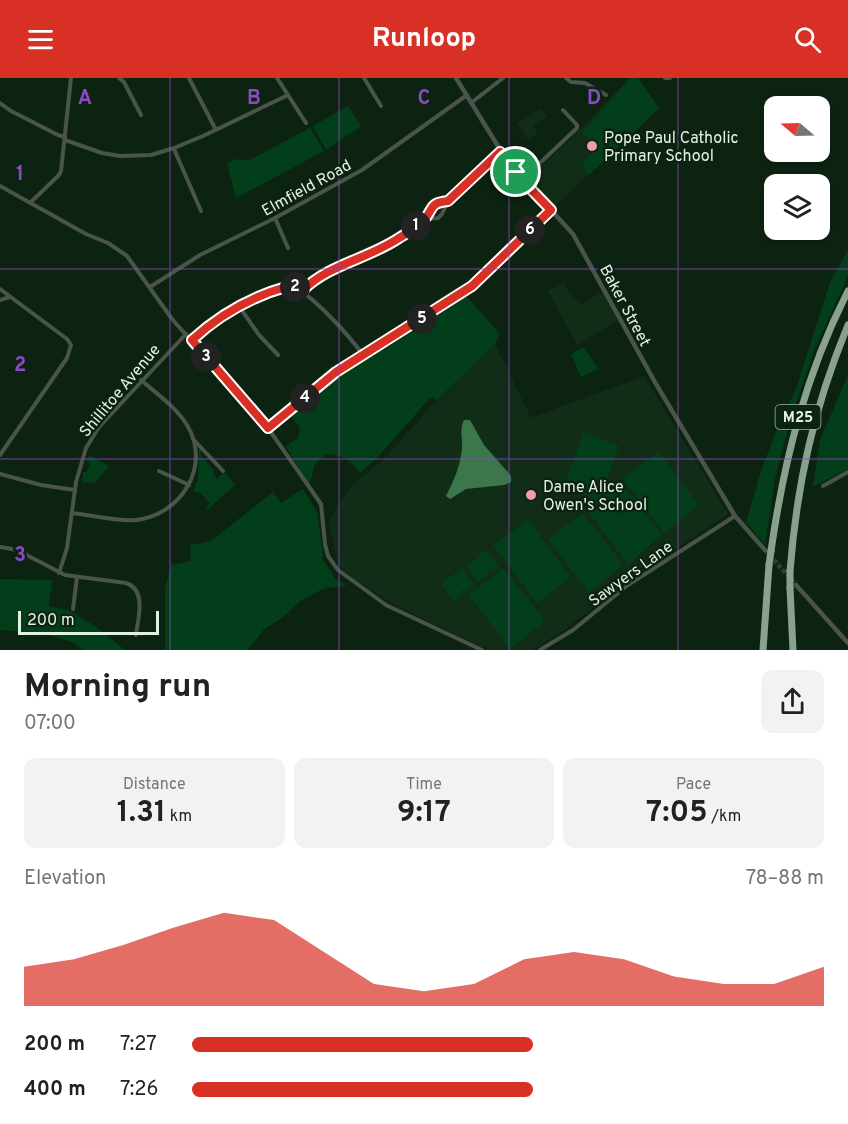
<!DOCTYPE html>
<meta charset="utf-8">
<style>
:root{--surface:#fff;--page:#f2f2f2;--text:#202124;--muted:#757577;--accent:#d93025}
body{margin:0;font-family:Overpass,sans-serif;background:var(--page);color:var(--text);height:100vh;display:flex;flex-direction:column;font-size:22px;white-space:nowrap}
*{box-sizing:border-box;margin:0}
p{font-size:20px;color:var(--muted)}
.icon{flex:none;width:33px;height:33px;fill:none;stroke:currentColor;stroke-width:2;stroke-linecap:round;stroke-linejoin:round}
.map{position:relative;height:572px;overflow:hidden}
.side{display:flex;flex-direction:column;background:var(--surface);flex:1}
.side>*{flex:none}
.needle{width:39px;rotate:289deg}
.tools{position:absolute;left:764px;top:18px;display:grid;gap:12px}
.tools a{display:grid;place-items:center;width:66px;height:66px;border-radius:12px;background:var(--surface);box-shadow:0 2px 4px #0004;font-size:30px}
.scale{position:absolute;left:18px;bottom:15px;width:141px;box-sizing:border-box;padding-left:6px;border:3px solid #e3f1e5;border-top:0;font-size:16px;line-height:21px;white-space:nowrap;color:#e3f1e5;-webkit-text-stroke:4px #0d2312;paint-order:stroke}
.pin{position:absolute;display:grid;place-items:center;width:51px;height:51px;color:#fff;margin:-26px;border:3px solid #fff;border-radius:50%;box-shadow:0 2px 6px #0007}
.km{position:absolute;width:30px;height:30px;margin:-15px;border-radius:50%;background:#222;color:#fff;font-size:16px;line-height:30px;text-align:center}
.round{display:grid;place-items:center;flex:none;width:63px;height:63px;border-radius:12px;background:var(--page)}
.head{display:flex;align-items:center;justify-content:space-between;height:102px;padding:0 24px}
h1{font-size:33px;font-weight:700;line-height:45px}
.stats{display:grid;grid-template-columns:repeat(3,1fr);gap:9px;height:102px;padding:6px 24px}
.stats div{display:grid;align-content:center;border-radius:12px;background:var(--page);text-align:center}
.stats b{font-size:30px;font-weight:700}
.stats small{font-size:16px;font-weight:400}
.stats p{font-size:16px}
.chart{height:168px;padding:12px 24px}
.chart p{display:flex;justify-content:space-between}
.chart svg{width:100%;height:108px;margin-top:6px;fill:var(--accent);opacity:.7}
ul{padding:0 24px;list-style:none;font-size:20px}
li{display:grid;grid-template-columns:96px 72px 1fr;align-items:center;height:45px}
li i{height:15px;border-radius:8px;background:var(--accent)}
header{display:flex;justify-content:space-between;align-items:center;height:78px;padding:0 24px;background:var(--accent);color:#fff;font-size:27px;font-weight:700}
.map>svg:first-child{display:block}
.built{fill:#112d18}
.green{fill:#033e1a}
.water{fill:#3c774b}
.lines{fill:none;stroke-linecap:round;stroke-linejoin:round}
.tertiary-tunnel{stroke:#2d4232;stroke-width:4.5;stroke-dasharray:4.5 2;stroke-linecap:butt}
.minor{stroke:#4a544c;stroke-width:4}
.tertiary{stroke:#4a544c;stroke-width:4.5}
.motorway{stroke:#88a28d;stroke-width:7}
.motorway-bridge{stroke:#88a28d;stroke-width:7}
.route-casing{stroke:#fff;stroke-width:12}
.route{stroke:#d93025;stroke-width:8}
.grid{fill:none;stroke:#8b4ac5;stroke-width:1.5;stroke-opacity:0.55}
.poi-dot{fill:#f09ab4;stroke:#0d2312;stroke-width:2}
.labels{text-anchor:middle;stroke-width:5;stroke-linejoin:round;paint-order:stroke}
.shield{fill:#0d2312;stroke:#a3b3a6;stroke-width:1.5}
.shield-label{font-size:15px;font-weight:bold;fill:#e3f1e5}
.poi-label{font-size:16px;fill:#e3f1e5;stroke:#0d2312;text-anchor:start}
.street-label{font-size:16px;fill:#e3f1e5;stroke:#0d2312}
.grid-label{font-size:20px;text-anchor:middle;font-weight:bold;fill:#8b4ac5;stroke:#0d2312;stroke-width:5;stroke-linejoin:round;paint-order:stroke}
</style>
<header><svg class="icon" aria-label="menu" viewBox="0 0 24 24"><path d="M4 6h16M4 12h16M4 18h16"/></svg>Runloop<svg class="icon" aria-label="search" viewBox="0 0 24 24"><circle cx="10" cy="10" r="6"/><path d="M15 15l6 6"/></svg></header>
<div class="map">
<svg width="848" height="572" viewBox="0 0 848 572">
<rect width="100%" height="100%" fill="#0d2312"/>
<g class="built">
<path d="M630,0h8l21,30 -103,97 -4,1 -24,-28 41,-37z"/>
<path d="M541,30l6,9 -14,9 5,6 -8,8 -4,-3 -9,-14z"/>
<path d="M563,204l6,11 12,12 21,-13 16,28 -41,25 -29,-54z"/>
<path d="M495,266l36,74 113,-42 84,138 -100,67 -65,50 -31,19h-44l-91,-44 -48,-30 -11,-12 -9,-41 8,-17 16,-22 27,-21 50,-55z"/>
</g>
<g class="green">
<path d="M630,0h8l21,30 -70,67 -5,-4 -1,-9 14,-15 -15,-14z"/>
<path d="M348,28l13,20 -35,24 -13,-24z"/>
<path d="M310,50l14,23 -88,47 -9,-35 11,-4 10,2z"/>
<path d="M848,172v26l-34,75 -25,73 -14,55 -10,66 -19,-23 16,-54 19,-49 15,-30 34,-107z"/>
<path d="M465,217l35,39 -5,10 -58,56 -4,-3 -4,2 -52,59 -17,15c-9,-13 -17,-18 -33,-19l-12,10 -5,19 -3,-1 -21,-36 12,-8 2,-10 -10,-14 57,-46 40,-20z"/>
<path d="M584,269l14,22 -17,8 -10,-23z"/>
<path d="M848,297v94l-35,18 7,-47z"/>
<path d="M584,355l35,13 -20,54 22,-17 41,52 -34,29 -41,-54 11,-9 -35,-13z"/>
<path d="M199,370l3,3 -2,3 15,18 -2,2 4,5 7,-7 11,13 -27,24 -2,-2 4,-4 -11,-12 -3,2 -2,-3 4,-11z"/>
<path d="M658,374l41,53 -35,28 -41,-54z"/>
<path d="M89,377l20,11 -14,17 -13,-1 1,-10h4l3,-9 -4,-2z"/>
<path d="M303,411l14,23 6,41 -1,5 13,20 12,7 -24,4 -23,12 -18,17 -18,11 -16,21h-83v-62l6,-23 20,-4 -1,-16 21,-4 62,-49 8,11z"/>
<path d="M583,435l40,52 -34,28 -41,-54z"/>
<path d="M528,442l43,57 -34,26 -44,-58z"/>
<path d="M487,472l12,17 -8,6 -2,-2 -3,3 1,2 -9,6 -12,-17 13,-7 -1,-2z"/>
<path d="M462,490l13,17 -9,6 -2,-2 -3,2 2,3 -9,7 -13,-17z"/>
<path d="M504,490l41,53 -35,28 -41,-54z"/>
<path d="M0,501l52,1 -3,26 22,5 28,18 26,21h-42l-11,-8 -28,-9 -44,-3z"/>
</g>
<path class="water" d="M464,342h6l14,25 27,31v6l-7,3 -38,4 -16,10 -4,-3c8,-16 14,-29 16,-47 1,-10 -3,-20 2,-29z"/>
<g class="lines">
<path class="tertiary-tunnel" d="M765,472l31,35"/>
<g class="minor">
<path d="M119,0l5,4 17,33"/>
<path d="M189,0l27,52"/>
<path d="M277,0l29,45"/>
<path d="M364,0l17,28"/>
<path d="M566,0l5,4 14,1 21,12"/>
<path d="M665,0h5"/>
<path d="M0,25l11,8 47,24 7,2"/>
<path d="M471,25l32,-25"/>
<path d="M65,62l37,13 18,3 31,-1 23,-7 29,-12 85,-41"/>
<path d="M174,71l27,62"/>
<path d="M523,101l54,-51v-3l-14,-15"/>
<path d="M0,108l86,48 22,9 19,13 45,63 96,109 53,76 4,40 3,12 10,14 48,35 96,45"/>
<path d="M31,124l28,-27 2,-4 10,-93"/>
<path d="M275,140l13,30"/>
<path d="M426,141l12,-1 4,-4 6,-13 52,-49"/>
<path d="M150,209l50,-32 75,-37 87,-48 105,-75"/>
<path d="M0,211l67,50 4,6 -4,13 -67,97"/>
<path d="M302,213c27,-27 66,-32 97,-53 8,-5 21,-12 26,-19 9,-12 5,-16 23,-18"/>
<path d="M0,222l10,-3"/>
<path d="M239,228l20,29 19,20"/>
<path d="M192,262c25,-23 63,-47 98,-54 20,5 61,52 73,69"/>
<path d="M268,350l69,-56 122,-76 17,-13 75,-73"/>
<path d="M193,361l30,32"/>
<path d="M159,393l30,14"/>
<path d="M0,396l41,11 34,5"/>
<path d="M823,408l25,-14"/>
<path d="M72,435c19,2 46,9 64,7 45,-5 76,-54 51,-95 -11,-18 -30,-31 -46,-45"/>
<path d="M0,469l17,3 48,25 61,8c21,7 12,35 10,52"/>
<path d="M59,495l8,-25 9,-66 10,-34 13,-21 87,-93"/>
<path d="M73,531l4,-32"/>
<path d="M540,572l33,-20 55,-45 107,-69"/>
</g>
<g class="tertiary">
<path d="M456,0l53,86 64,70 83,150 79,132 30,34"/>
<path d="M796,507l52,58"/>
</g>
<g class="motorway">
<path d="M771,473c13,-91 35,-178 77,-260"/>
<path d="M790,493c7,-88 24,-164 58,-246"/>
<path d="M790,510l3,62"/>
<path d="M763,572l6,-85"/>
</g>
<g class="motorway-bridge">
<path d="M769,487l2,-14"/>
<path d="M790,510v-17"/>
</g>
</g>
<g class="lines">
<defs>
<path id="route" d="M500,74l22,28 29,30 -79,76 -136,86 -68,56 -76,-88c27,-25 61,-44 97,-54l13,5c27,-27 66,-32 97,-53 8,-5 21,-12 26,-19 9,-12 5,-16 23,-18z"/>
</defs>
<use href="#route" class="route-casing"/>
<use href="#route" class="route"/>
</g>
<path class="grid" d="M170,0v572M339,0v572M509,0v572M678,0v572M0,191h848M0,381h848"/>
<g class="poi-dot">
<circle cx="592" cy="68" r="6"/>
<circle cx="531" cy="417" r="6"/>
</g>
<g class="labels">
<rect class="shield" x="775.5" y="327" width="45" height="24" rx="4.5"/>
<g class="shield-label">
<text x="798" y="344">M25</text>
</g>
<g class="poi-label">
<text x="604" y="65">Pope Paul Catholic<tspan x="604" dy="18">Primary School</tspan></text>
<text x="543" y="414">Dame Alice<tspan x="543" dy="18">Owen's School</tspan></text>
</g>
<g class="street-label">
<text transform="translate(306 109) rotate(-29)" y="6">Elmfield Road</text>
<text transform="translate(626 227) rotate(62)" y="6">Baker Street</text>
<text transform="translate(119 312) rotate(-50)" y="6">Shillitoe Avenue</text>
<text transform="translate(630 495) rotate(-36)" y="6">Sawyers Lane</text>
</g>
</g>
<g class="grid-label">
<text x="85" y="26">A</text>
<text x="254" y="26">B</text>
<text x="424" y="26">C</text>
<text x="594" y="26">D</text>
<text x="20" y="102">1</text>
<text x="20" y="293">2</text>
<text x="20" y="483">3</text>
</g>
</svg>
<div class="tools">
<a><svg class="needle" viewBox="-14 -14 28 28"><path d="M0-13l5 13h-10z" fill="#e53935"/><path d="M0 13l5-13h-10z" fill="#757577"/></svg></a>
<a><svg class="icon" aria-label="layers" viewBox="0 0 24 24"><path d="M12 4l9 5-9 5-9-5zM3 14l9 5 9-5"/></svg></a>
</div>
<div class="scale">200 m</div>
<div class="pin" style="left:516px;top:94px;background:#1e9e55"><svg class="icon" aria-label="arrive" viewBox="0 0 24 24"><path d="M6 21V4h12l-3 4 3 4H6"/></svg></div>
<b class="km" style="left:416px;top:148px">1</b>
<b class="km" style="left:295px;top:209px">2</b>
<b class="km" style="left:206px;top:279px">3</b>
<b class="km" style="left:305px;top:320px">4</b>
<b class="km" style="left:422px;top:241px">5</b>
<b class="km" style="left:530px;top:152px">6</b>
</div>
<section class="side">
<div class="head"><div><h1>Morning run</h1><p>07:00</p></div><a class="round"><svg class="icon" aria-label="share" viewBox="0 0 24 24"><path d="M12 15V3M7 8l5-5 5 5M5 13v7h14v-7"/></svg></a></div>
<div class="stats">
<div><p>Distance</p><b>1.31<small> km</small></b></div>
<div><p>Time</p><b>9:17</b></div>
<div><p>Pace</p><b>7:05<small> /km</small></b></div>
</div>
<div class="chart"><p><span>Elevation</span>78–88 m</p>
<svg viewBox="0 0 160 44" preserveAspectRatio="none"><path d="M0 44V28L10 25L20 19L30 12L40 6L50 9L60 22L70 35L80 38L90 35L100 25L110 22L120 25L130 32L140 35L150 35L160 28V44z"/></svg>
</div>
<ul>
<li><b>200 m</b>7:27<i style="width:54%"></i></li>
<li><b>400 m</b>7:26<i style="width:54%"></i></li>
</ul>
</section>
